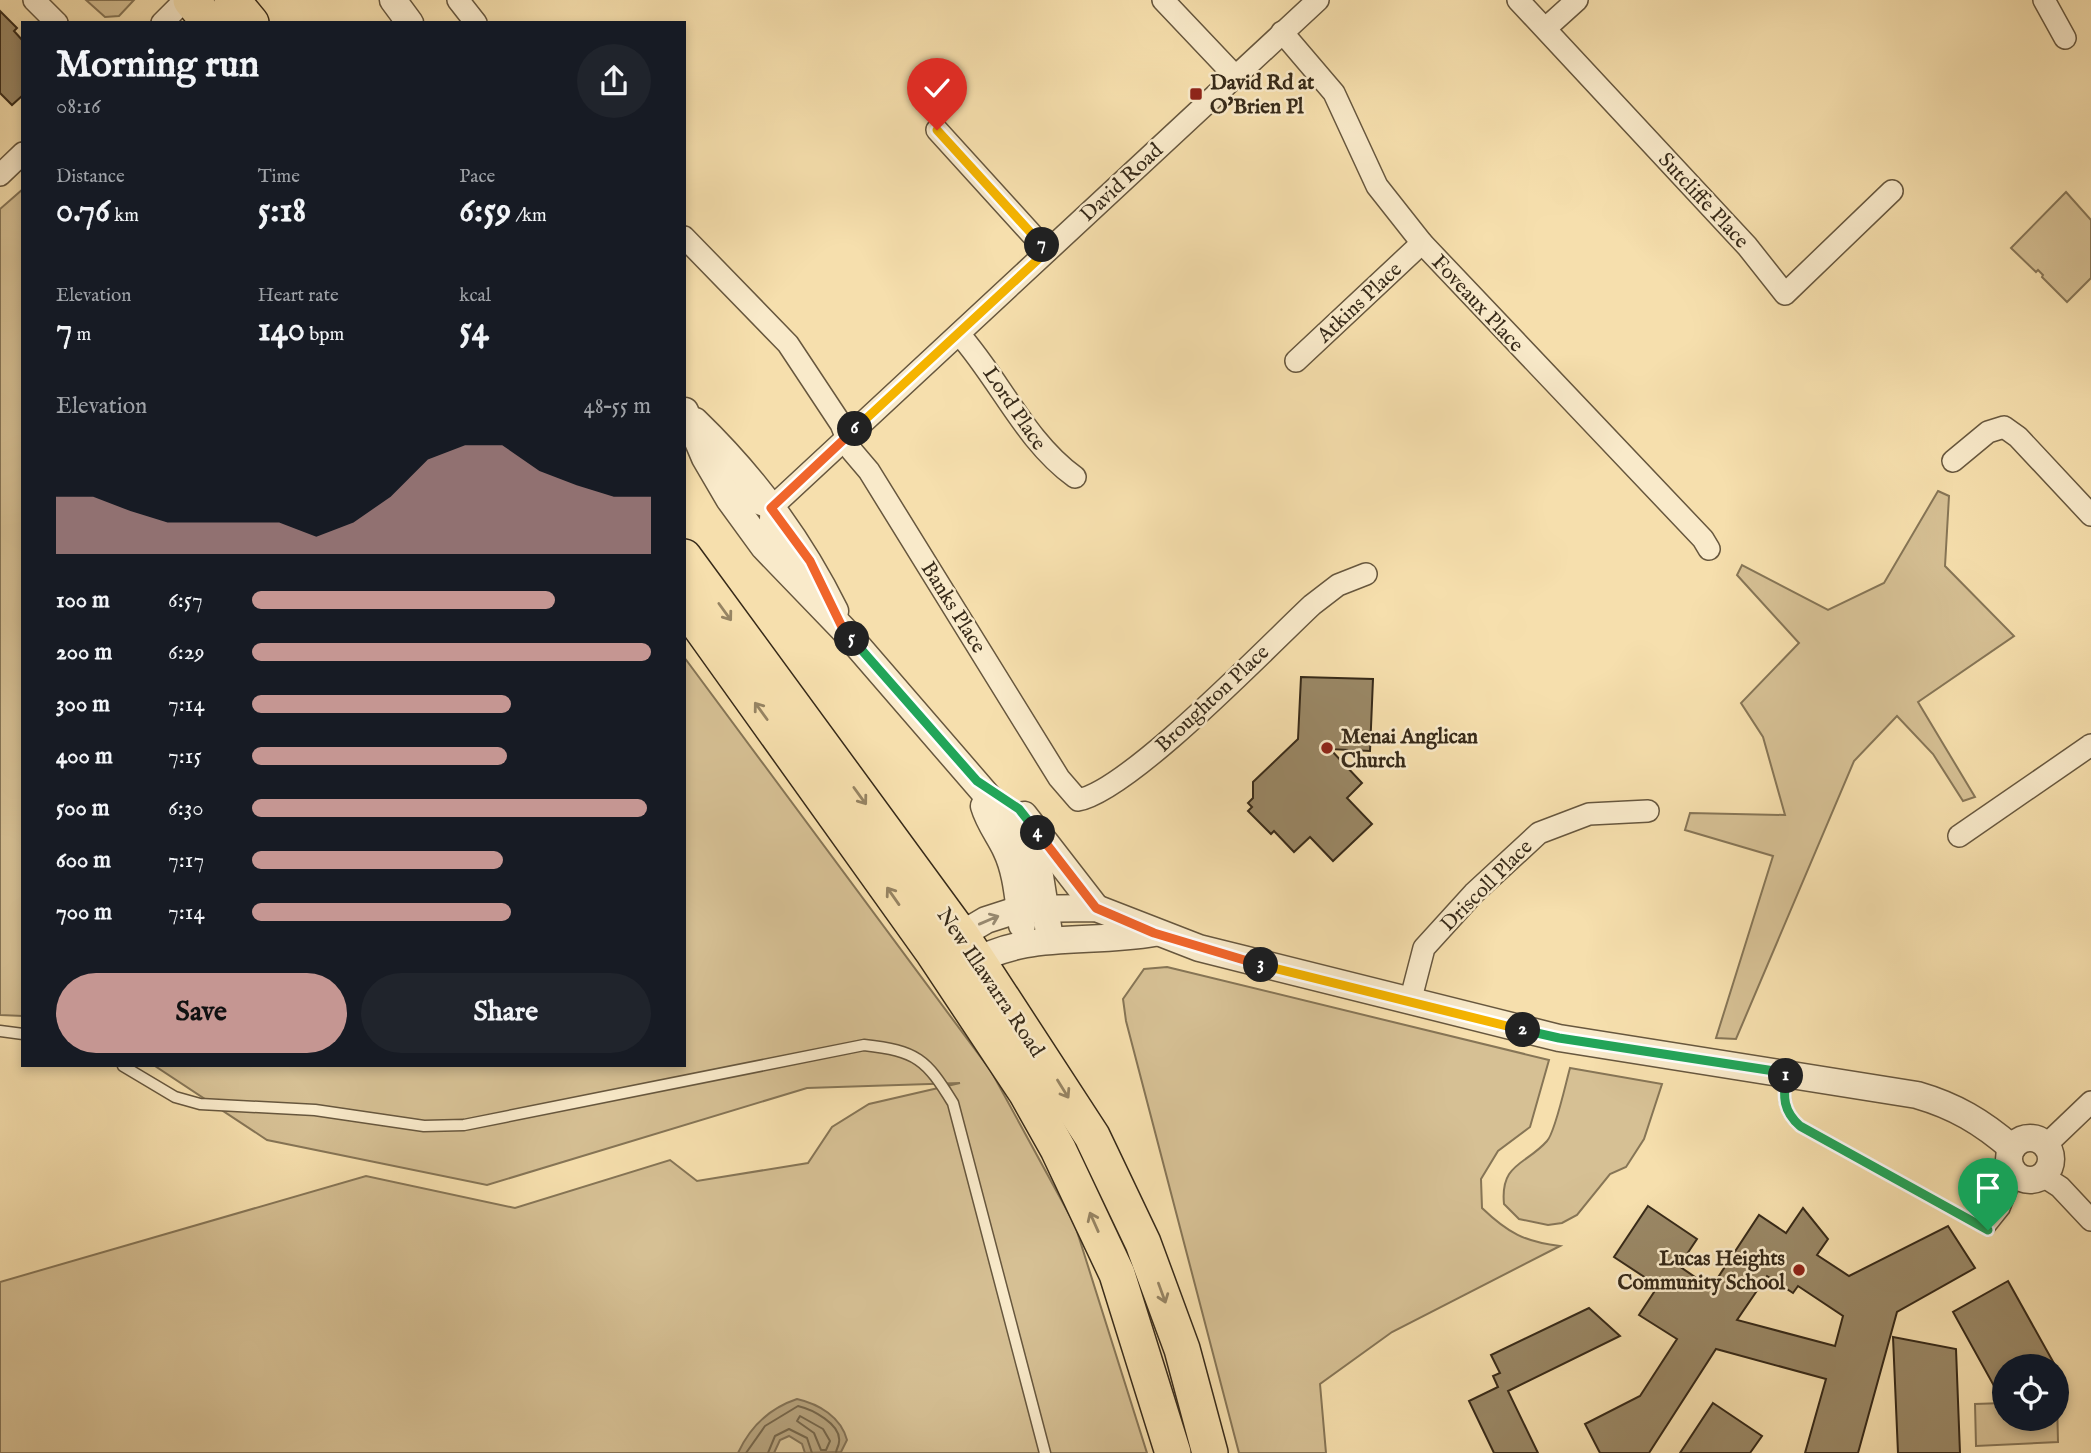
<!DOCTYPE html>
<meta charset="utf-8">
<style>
:root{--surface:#171b24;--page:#20242c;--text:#f1f3f6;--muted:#9ea1a6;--accent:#c59692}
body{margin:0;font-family:"IM FELL English",serif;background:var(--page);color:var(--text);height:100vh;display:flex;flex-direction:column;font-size:26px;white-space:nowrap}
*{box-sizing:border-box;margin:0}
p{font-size:23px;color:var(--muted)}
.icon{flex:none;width:38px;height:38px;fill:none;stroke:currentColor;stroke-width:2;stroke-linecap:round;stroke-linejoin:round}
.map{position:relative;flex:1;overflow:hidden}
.drawer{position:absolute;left:21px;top:21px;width:665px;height:1046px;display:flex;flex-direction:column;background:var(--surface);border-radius:0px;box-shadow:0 4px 10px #0003}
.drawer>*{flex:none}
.fabs{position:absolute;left:1992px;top:1354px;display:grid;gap:14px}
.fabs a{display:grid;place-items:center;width:77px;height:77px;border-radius:50%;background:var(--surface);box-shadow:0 4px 10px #0003;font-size:35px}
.pin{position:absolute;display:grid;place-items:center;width:60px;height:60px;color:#fff;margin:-72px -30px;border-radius:50% 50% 50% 0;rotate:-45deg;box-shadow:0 0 7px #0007}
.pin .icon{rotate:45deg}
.km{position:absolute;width:35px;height:35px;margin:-18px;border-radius:50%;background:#222;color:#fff;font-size:19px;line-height:35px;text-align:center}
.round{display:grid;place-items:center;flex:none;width:74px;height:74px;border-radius:37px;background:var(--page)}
.head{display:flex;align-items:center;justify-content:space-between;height:119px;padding:0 35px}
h1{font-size:38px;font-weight:700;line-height:52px}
.metrics{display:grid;grid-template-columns:repeat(3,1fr);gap:10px;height:119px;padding:7px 35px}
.metrics div{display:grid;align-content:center}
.metrics b{font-size:35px;font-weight:700}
.metrics small{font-size:19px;font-weight:400}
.metrics p{font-size:19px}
.chart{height:196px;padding:14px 35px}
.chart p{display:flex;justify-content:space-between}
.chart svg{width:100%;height:126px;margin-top:7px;fill:var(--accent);opacity:.7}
.cta{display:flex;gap:14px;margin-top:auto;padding:14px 35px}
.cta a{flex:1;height:80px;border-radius:42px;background:var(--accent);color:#111;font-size:28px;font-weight:700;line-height:80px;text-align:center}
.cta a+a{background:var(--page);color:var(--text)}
ul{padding:0 35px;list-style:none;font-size:23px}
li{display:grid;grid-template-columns:112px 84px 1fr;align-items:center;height:52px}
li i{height:18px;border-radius:9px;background:var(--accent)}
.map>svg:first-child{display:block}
.green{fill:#d6c094;stroke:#867556;stroke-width:2}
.water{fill:#b5a17b;stroke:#837154;stroke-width:2}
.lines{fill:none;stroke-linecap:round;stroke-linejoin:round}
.shore{stroke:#76664a;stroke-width:2}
.building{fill:#9a8866;stroke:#372a19;stroke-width:2;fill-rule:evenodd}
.service-casing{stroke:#67573e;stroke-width:13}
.minor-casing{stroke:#67573e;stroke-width:24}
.tertiary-casing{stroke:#67573e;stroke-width:29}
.trunk-casing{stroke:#372a19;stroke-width:38}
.service{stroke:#f9eaca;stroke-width:10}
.minor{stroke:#f9eaca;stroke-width:21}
.tertiary{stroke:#f9eaca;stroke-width:26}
.trunk{stroke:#f6dfad;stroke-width:35}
.oneway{stroke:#968463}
.oneway2{stroke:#988a72}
.split-1-casing{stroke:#fff;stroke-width:14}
.split-2-casing{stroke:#fff;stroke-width:14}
.split-3-casing{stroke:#fff;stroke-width:14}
.split-4-casing{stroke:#fff;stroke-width:14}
.split-5-casing{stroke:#fff;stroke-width:14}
.split-6-casing{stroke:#fff;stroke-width:14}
.split-7-casing{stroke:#fff;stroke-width:14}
.split-8-casing{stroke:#fff;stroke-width:14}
.split-1{stroke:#22a559;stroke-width:9}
.split-2{stroke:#22a559;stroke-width:9}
.split-3{stroke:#f5b400;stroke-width:9}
.split-4{stroke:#f0652b;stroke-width:9}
.split-5{stroke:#22a559;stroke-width:9}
.split-6{stroke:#f0652b;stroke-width:9}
.split-7{stroke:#f5b400;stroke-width:9}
.split-8{stroke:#f5b400;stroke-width:9}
.poi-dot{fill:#8f2418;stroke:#f9eaca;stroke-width:2.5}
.labels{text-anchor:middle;stroke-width:5;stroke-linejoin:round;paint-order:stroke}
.poi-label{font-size:21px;font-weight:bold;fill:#372a19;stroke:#f9eaca;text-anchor:start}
.street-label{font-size:21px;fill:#372a19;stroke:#f9eaca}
</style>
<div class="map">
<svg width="2091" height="1453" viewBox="0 0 2091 1453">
<rect width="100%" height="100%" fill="#f6dfad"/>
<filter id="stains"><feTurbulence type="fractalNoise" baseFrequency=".00286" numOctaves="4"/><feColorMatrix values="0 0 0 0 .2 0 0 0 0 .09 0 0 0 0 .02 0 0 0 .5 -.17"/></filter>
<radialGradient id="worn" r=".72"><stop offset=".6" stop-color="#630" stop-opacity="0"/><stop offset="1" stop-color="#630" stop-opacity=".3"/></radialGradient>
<g class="green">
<path d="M86,0h48l-15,16 -14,1z"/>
<path d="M23,189v827l-23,-1v-806z"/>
<path d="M2066,192l25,28v58l-24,24 -25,-25 1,-2 -5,-5 -2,2 -25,-24z"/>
<path d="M1938,491l11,5 -4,70 69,70 -96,66 57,95 -12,4 -30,-47 -36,-38 -43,45 -118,278 -20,-1 57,-182 -88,-26 5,-17 95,2 -22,-78 -22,-34 58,-60 -62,-68 5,-10 86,45 56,-27z"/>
<path d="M684,657l307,414 84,154 72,228h-1147v-171l366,-106 149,32 155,-48 27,21 111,-18 24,-36 37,-23 91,-21 -153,5 -320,97 -220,-45 -112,-74h529z"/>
<path d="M1167,967l382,93 -19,67 -32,24 -17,28 1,29c26,25 43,34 78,38l-168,86 -72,52 6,69h-87l-113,-432 -3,-22 21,-30z"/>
<path d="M1570,1068l92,16 -18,55 -18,28 -16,7 -33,41 -15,8 -14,2 -29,-6 -15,-15c-4,-41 22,-39 43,-63 8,-8 19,-59 23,-73z"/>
<path d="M2057,1400l1,42 -82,4 -1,-42 29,-1v16h52z"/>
</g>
<path class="water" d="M797,1399c22,5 44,18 50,41l-6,12 -36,1 -3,-9 -13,-8 -9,4 -6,13h-36c12,-26 32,-45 59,-54z"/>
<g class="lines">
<g class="shore">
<path d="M800,1416l23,13 7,12 -4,9h-5l-7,-17 -17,-12z"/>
<path d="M746,1453l19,-27 33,-20c13,3 44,18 41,36 0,4 -3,7 -3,11"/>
<path d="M768,1453l7,-17 14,-7 18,9 5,15"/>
</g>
</g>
<g class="building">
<path d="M0,11l17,17 -3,3 9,10v54l-11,10 -12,-12z"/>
<path d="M1301,677l72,2 -3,72 -40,-2 32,34 -15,15 25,26 -39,37 -23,-24 -16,15 -20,-21 -3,3 -23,-23 4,-4 -4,-4 5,-5v-16l45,-43z"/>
<path d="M1648,1206l49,33 -18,27 32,22 48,-73 27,18 17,-25 25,31 -11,16 32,21 99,-50 27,42 -78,44 -39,141h-53l21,-74 -110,-30 -67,104h-49l-15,-29 55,-28 37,-57 -38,-24 19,-29 -44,-29zM1767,1276l26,17 5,-7 45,30 -8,30 -98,-26z"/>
<path d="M2008,1281l48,86h-52v37l-51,-92z"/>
<path d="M1589,1308l31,28 -112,55 30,62h-44l-25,-52 29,-14 -5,-11 7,-3 -9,-18z"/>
<path d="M1893,1337l63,12 4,104h-62z"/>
<path d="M1713,1403l49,33 -12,17h-70z"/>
</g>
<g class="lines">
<defs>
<g id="service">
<path d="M0,1031l23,3"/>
<path d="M123,1066l52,31 25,7 115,6 109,16 40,-1 400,-80c53,6 62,14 89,58l92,350"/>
<path d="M1786,1076c-3,21 -3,35 14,50l188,104 16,-20 13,-33"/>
</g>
<g id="minor">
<path d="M34,0l23,23"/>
<path d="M458,0l18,23"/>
<path d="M1163,0l72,76"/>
<path d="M1518,0l229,246 38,48 107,-103"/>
<path d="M2044,0l21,38"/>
<path d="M162,23l23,-23"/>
<path d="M1546,28l31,-28"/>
<path d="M1282,32l52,61 43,93 45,57 281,296 6,10"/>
<path d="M937,130l110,121"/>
<path d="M0,175l23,-22"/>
<path d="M684,237l104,107 53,80 11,27 17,20 190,307 19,22c51,-9 189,-153 234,-195l26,-20 28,-11"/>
<path d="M959,334c41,46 66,107 116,143"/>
<path d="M1296,361l126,-118"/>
<path d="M1953,461l35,-29 16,-5 14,10 73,78"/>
<path d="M724,472l25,28 22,8"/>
<path d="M791,561l-21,-30 1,-23 547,-508"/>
<path d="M1959,836l132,-91"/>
<path d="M1410,1002l14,-54 50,-55 65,-60 50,-19 59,-3"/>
<path d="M2046,1145l45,-43"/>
<path d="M2043,1176l17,11 31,33"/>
</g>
<g id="tertiary">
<path d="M393,0l17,23"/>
<path d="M685,411l20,47 24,41 35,48 79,82 173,200 24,47 10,63"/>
<path d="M695,421c57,55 105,119 140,190"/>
<path d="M984,806c5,17 15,29 22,44 11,23 12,50 16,75"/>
<path d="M1024,815l72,93"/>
<path d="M947,943l39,-23 34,-11 76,-1 103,40 360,90 358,57c38,11 65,27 95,53"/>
<path d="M963,968c63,-39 123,-23 191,-35"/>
<circle cx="2030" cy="1159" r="21"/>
</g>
<g id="trunk">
<path d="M191,0l19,23"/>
<path d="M232,0l19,23"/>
<path d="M684,557l277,378 131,201 51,107 39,106 28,104"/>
<path d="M684,604l249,348 93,140 32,57 59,125 56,179"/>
</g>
</defs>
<use href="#service" class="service-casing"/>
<use href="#minor" class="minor-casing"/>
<use href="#tertiary" class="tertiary-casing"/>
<use href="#trunk" class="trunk-casing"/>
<use href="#service" class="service"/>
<use href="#minor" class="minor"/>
<use href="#tertiary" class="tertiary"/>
<use href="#trunk" class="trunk"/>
</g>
<defs><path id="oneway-shaft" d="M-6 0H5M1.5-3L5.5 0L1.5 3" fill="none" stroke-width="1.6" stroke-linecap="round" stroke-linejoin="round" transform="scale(1.75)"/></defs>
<g class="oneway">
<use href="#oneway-shaft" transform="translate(725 612) rotate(54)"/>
<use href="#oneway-shaft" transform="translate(761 711) rotate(-126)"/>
<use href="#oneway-shaft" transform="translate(860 796) rotate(54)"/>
<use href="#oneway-shaft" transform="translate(893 896) rotate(-125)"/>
<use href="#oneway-shaft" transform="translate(1063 1089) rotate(58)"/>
<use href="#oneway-shaft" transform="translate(1094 1222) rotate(-114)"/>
<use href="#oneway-shaft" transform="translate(1162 1293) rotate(70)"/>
</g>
<use class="oneway2" href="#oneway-shaft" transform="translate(989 920) rotate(-23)"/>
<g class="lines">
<defs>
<path id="split-1" d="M1786,1076c-3,21 -3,35 14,50l188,104"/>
<path id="split-2" d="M1523,1030l36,8 228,35 -1,3"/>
<path id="split-3" d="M1261,965l262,65"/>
<path id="split-4" d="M1038,833l58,75 58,25 107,32"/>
<path id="split-5" d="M852,639l125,142 42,28 19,24"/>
<path id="split-6" d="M852,639l-9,-10 -33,-68 -39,-53 84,-79"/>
<path id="split-7" d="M855,429l192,-178 -5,-6"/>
<path id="split-8" d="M937,130l105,115"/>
</defs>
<use href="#split-1" class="split-1-casing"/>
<use href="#split-2" class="split-2-casing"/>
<use href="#split-3" class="split-3-casing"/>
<use href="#split-4" class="split-4-casing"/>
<use href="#split-5" class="split-5-casing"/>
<use href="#split-6" class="split-6-casing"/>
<use href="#split-7" class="split-7-casing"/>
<use href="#split-8" class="split-8-casing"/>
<use href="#split-1" class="split-1"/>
<use href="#split-2" class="split-2"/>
<use href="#split-3" class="split-3"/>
<use href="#split-4" class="split-4"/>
<use href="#split-5" class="split-5"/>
<use href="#split-6" class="split-6"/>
<use href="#split-7" class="split-7"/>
<use href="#split-8" class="split-8"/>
</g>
<g class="poi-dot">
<rect x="1189" y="87" width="14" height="14" rx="3.5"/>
<circle cx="1327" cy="748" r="7"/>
<circle cx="1799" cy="1270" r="7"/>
</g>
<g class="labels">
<g class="poi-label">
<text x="1210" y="89">David Rd at<tspan x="1210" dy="24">O'Brien Pl</tspan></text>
<text x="1341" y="743">Menai Anglican<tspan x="1341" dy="24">Church</tspan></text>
<text x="1785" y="1265" text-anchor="end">Lucas Heights<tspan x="1785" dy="24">Community School</tspan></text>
</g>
<g class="street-label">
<text transform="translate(1121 182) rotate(-43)" y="7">David Road</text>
<text transform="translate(1704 200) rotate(47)" y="7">Sutcliffe Place</text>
<text transform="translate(1359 302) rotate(-43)" y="7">Atkins Place</text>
<text transform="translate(1478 303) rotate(47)" y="7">Foveaux Place</text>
<text transform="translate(1015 408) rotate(56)" y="7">Lord Place</text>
<text transform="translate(954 607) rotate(58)" y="7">Banks Place</text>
<text transform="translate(1212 698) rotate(-43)" y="7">Broughton Place</text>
<text transform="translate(1486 885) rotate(-45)" y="7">Driscoll Place</text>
<text transform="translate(991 982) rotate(56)" y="7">New Illawarra Road</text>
</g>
</g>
<rect width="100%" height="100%" filter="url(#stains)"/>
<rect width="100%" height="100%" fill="url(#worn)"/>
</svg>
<div class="fabs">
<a><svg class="icon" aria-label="locate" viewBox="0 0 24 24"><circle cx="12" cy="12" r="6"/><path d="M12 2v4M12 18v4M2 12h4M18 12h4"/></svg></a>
</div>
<div class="pin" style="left:1988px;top:1230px;background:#1e9e55"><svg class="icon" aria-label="arrive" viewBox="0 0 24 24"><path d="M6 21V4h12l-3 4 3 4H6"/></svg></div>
<div class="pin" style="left:937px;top:130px;background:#d93025"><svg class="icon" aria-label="check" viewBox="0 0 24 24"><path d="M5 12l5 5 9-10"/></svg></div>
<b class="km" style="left:1786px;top:1076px">1</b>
<b class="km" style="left:1523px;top:1030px">2</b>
<b class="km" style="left:1261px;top:965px">3</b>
<b class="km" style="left:1038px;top:833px">4</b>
<b class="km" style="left:852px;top:639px">5</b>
<b class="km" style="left:855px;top:429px">6</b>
<b class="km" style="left:1042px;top:245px">7</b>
<section class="drawer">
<div class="head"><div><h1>Morning run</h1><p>08:16</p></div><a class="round"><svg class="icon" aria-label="share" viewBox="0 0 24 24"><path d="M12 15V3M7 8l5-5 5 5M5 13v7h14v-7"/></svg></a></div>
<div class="metrics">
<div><p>Distance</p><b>0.76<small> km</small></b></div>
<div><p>Time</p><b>5:18</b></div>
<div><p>Pace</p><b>6:59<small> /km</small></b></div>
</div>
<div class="metrics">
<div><p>Elevation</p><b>7<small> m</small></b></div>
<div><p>Heart rate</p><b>140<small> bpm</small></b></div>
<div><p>kcal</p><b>54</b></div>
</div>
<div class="chart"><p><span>Elevation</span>48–55 m</p>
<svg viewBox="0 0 160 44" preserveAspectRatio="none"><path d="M0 44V24L10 24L20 29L30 33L40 33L50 33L60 33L70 38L80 33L90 24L100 11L110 6L120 6L130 15L140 20L150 24L160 24V44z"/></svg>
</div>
<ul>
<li><b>100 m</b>6:57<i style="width:76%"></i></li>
<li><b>200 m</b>6:29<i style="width:100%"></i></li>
<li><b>300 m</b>7:14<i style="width:65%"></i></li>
<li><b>400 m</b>7:15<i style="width:64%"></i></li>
<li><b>500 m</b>6:30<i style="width:99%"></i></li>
<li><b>600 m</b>7:17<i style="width:63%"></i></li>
<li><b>700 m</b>7:14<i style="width:65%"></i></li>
</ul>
<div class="cta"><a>Save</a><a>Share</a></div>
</section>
</div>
